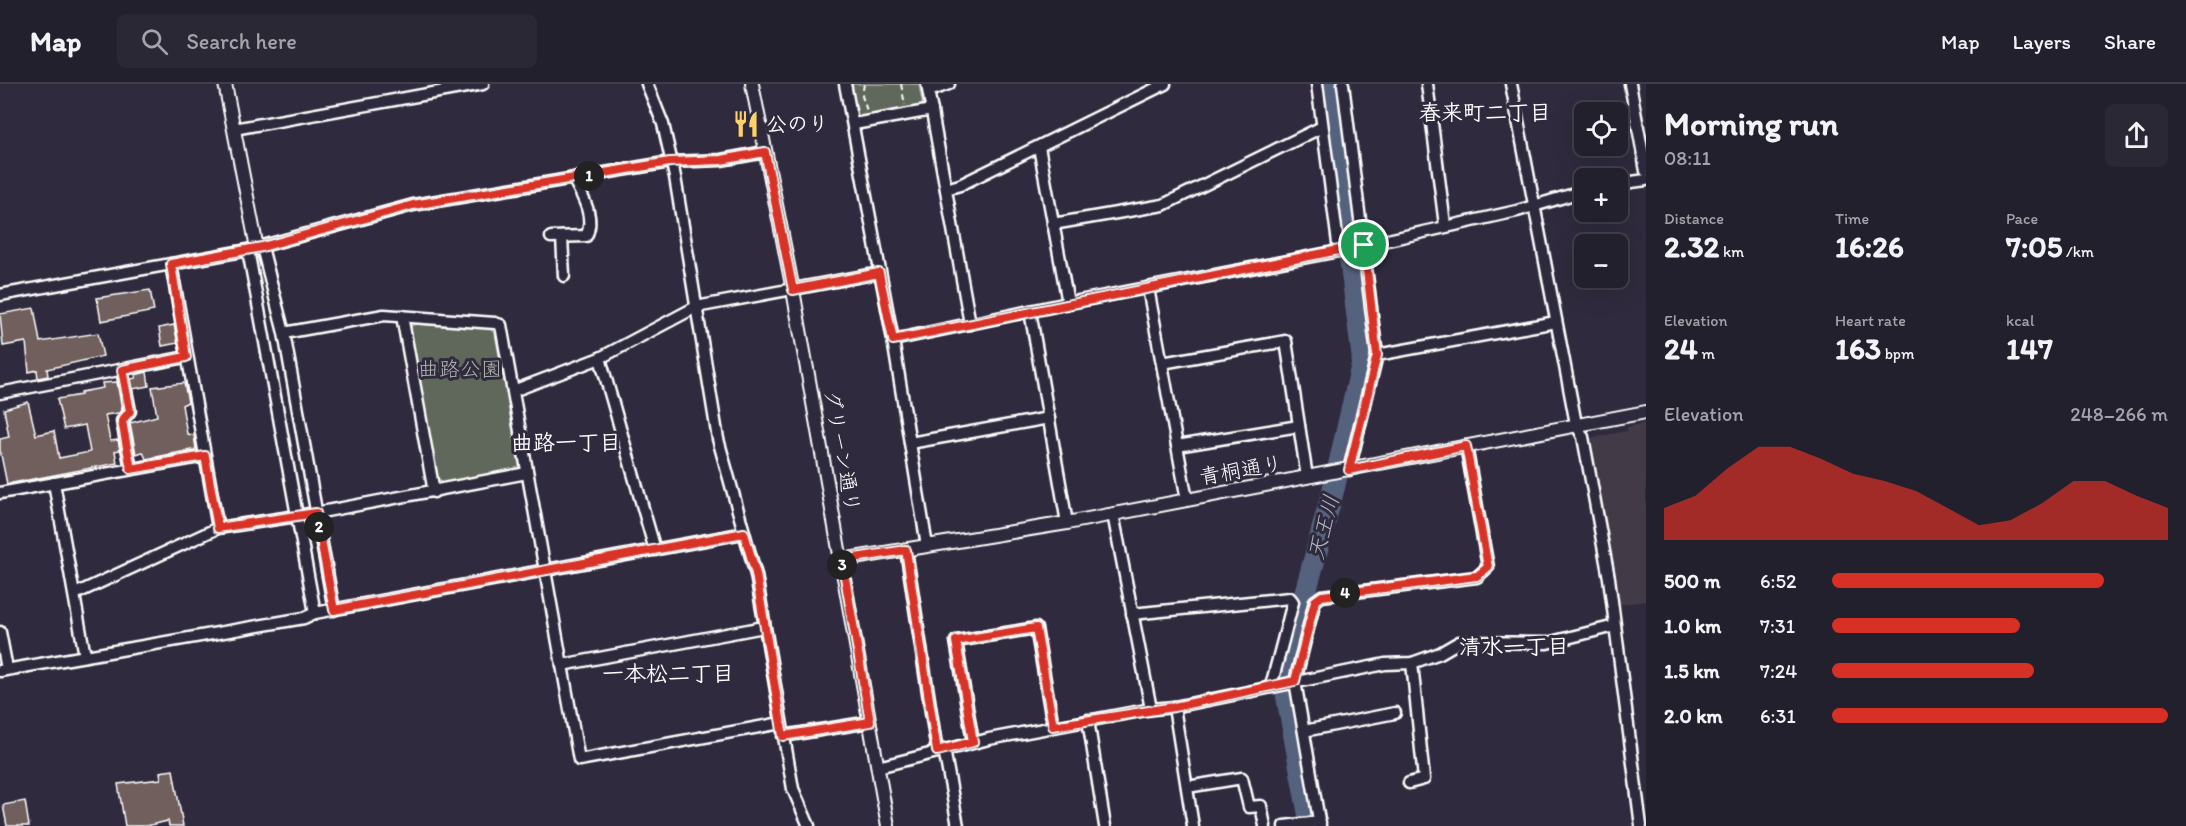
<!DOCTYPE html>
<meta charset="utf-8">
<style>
:root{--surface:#23202e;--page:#2b2836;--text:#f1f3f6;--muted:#a3a3aa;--line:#403e4a;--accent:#d93025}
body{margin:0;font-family:Itim,"Klee One",sans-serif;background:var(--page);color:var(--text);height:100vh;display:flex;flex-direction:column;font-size:22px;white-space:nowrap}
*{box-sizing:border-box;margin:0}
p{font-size:20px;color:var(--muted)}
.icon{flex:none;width:33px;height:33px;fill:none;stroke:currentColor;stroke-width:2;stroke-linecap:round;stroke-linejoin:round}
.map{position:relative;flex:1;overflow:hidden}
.side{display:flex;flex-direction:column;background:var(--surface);width:540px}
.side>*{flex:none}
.buttons{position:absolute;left:1574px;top:18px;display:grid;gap:12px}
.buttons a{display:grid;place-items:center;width:54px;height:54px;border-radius:9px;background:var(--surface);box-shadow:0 6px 24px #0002,0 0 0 2px var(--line);font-size:30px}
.pin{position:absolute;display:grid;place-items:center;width:51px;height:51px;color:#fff;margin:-26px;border:3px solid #fff;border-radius:50%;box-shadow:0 2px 6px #0007}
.km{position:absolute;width:30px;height:30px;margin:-15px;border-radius:50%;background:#222;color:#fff;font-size:16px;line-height:30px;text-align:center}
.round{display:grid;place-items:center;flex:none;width:63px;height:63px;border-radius:9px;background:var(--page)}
.summary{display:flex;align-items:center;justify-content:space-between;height:102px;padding:0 18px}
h1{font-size:33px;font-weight:700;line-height:45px}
.metrics{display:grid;grid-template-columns:repeat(3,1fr);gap:9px;height:102px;padding:6px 18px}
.metrics div{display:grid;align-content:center}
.metrics b{font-size:30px;font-weight:700}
.metrics small{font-size:16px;font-weight:400}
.metrics p{font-size:16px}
.chart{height:168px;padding:12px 18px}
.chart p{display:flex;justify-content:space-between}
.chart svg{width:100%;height:108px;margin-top:6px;fill:var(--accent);opacity:.7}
ul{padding:0 18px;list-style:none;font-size:20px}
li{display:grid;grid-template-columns:96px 72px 1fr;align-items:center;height:45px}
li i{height:15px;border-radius:8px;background:var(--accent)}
header{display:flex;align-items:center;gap:36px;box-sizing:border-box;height:84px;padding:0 30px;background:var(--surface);border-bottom:2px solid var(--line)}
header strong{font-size:28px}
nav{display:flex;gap:33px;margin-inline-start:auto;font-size:21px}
.search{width:420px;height:54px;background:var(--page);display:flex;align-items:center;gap:15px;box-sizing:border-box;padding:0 21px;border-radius:9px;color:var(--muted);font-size:22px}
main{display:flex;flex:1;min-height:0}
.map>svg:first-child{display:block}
.built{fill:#423a46}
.green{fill:#61685b;stroke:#b0b4ad;stroke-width:1.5}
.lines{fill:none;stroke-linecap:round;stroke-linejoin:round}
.river{stroke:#55627e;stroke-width:22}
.building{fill:#6f5e5c;stroke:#fff;stroke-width:1.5}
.minor-casing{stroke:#fff;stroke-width:15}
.tertiary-casing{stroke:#fff;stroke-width:16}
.path{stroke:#fff;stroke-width:2;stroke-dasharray:6 4.5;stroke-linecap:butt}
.minor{stroke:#2f2a3d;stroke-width:10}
.tertiary{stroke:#2f2a3d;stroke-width:12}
.route-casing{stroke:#fff;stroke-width:12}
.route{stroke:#d93025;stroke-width:8}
.labels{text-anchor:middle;stroke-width:6;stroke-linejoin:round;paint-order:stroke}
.poi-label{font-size:21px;font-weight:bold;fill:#fff;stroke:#2f2a3d;text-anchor:start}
.park-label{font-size:21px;fill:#b0b4ad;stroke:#2f2a3d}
.street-label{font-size:21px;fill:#fff;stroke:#2f2a3d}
.neighbourhood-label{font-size:22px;font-weight:bold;fill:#fff;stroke:#2f2a3d}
.water-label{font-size:22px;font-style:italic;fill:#b2b8c5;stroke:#2f2a3d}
</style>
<header>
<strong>Map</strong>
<div class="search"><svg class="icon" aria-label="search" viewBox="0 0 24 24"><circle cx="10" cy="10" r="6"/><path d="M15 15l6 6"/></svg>Search here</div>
<nav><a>Map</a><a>Layers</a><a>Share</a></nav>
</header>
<main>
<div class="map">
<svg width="1646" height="742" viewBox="0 0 1646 742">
<rect width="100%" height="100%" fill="#2f2a3d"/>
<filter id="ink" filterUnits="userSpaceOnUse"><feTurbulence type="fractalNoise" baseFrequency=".0167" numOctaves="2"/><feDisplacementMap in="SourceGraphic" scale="12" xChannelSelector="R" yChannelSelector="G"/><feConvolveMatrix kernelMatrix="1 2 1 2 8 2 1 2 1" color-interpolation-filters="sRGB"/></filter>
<g filter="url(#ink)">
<path class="built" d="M1646,339v178l-29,4 -28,-167 38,-7v-4z"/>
<g class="green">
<path d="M852,0h67l4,22 -66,12z"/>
<path d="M415,240l74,4 6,5 25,133 -4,4 -71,13 -7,-4 -29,-152z"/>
</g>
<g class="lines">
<path class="river" d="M1311,742l-28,-151 51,-188 29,-127 -35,-276"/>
</g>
<g class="building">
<path d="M150,206l4,21 -53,10 -4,-23z"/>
<path d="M34,224l6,34 58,-9 5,23 -56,13 1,7 -10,2 -1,-8 -8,2 -3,-30 -23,4 -3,-32z"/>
<path d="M174,241l4,18 -16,3 -3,-18z"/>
<path d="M147,288l2,14 -16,3 -2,-10 5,-1 -1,-3z"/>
<path d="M117,298l5,27 -3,4 -14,2 5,26 8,-1 2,10 -5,1 2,12 -110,21 -7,-34v-11l9,-2 -5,-28 24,-7 8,33 18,-4 5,27 31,-6 -5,-27 -21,4 -7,-30 24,-4v-3l22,-4 -1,-5z"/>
<path d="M184,299l4,19 -6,3 5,29 7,1 2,14 -50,10 -3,-7 -7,2 -6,-31 27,-7 -5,-29z"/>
<path d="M173,686l10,56h-14l-1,-5 -22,5h-21l-7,-42 43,-5 -1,-7z"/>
<path d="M25,717l4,25h-22l-4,-21z"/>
</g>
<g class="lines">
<defs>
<g id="minor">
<path d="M647,0l16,40 12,53 43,262 38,136 37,214 16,37"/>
<path d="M845,0l48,256 34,206"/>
<path d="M927,0l43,240"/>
<path d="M1317,0l22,167"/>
<path d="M1343,0l34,271 -28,115"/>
<path d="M1427,0l18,141"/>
<path d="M1511,0l65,340 7,13 26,141 32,248"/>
<path d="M1630,0l16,87"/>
<path d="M929,7l20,-7"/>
<path d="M854,40l78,-14"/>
<path d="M234,45l249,-45"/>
<path d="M1039,63l29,156"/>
<path d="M1617,100l29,-4"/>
<path d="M946,105l14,-4 205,-101"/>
<path d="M1053,140l110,-19 159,-78"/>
<path d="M551,153l35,-1c10,-18 -4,-41 -13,-58"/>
<path d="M562,153l2,39"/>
<path d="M262,163l22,86 50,277"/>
<path d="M248,166l67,363"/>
<path d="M171,180l47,264"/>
<path d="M1148,204l39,212"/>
<path d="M0,211l248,-45 165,-45 257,-43 51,-2 44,-8"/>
<path d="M1030,227l37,212"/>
<path d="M402,232l32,176"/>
<path d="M284,249l100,-18 111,8 6,2 78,435 202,-37"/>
<path d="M893,256l175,-37 271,-52 178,-40 67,-20"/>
<path d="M1377,271l179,-33"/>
<path d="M600,274l55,192"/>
<path d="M1162,279l124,-22 21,136"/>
<path d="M122,286l8,41 -8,10 9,48"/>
<path d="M513,307l87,-33 96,-51 183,-34"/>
<path d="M0,309l186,-36"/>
<path d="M910,359l139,-25"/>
<path d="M1177,362l122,-20"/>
<path d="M54,399l31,173"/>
<path d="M0,409l205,-37"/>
<path d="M1113,430l38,195"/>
<path d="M906,466l31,201"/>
<path d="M75,510l143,-66 98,-15 211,-40"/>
<path d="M1132,530l158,-16 3,4 -22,84"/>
<path d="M0,548l7,37"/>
<path d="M562,581l202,-38"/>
<path d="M0,587l304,-53 11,-5 429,-80"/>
<path d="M1174,623l19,119"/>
<path d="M1088,636l17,106"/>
<path d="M1304,647l91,-18"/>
<path d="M783,652l87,-14"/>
<path d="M973,658l-17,-101 80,-13 17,98"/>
<path d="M944,665l14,77"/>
<path d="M878,683l111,-28 162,-30 23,-2 211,-43 27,-1 28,-10 19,-11 88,1 68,-17"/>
<path d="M1409,699l15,-4 -12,-116"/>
<path d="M1187,703l55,-9 7,29 12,-1 4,20"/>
<path d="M1284,742l36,-4"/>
<path d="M1320,742l-25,-145 20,-80 7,-5 155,-19 11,-10 -22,-121"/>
</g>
<g id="tertiary">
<path d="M225,0l32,164"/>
<path d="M752,0l41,206 95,536"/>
<path d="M842,476l225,-37 579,-111"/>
</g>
</defs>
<use href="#minor" class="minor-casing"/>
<use href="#tertiary" class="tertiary-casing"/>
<g class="path">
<path d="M864,0l-2,12 5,15"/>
<path d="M901,0l4,21"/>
</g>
<use href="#minor" class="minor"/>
<use href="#tertiary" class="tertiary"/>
</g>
</g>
<g class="lines" filter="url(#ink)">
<defs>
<path id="route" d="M765,68l28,138 86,-17 14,67 471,-95 13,110 -28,115 117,-24 22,121 -11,9 -155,20 -7,5 -20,80 -121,26 -121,19 -17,-98 -80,13 17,101 -36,9 -31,-201 -64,10 28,162 -87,14 -27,-162 -12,-41 -410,77 -18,-97 -98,15 -13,-72 -74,13 -9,-48 8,-10 -8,-41 64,-13 -15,-93 91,-17 151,-42 257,-43 51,-2z"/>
</defs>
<use href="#route" class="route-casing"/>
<use href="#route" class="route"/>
</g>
<defs>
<symbol id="restaurant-bare" viewBox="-9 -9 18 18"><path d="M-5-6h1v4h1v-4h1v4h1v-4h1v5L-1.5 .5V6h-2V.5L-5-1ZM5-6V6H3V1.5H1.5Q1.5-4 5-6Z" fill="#ffd166" stroke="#2f2a3d" stroke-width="2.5" paint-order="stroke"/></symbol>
</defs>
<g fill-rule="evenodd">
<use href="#restaurant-bare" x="727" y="21" width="38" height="38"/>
</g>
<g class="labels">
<g class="poi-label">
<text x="766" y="47">公のり</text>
</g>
<g class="park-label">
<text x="460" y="292">曲路公園</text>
</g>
<g class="street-label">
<text transform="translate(842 367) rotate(80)" y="7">グリーン通り</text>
<text transform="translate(1241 386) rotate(-10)" y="7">青桐通り</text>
</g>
<g class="neighbourhood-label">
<text x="1485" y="36">春来町二丁目</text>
<text x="566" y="366">曲路一丁目</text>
<text x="1514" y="570">清水一丁目</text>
<text x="668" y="597">一本松二丁目</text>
</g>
<g class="water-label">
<text transform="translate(1323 443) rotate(-75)" y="8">天王川</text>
</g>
</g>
</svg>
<div class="buttons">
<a><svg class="icon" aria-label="locate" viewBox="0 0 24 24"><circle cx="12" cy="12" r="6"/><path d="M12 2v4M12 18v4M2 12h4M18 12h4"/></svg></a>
<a>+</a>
<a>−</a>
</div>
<div class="pin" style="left:1364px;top:161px;background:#1e9e55"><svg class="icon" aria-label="arrive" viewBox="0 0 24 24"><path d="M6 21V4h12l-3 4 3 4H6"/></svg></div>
<b class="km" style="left:589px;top:92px">1</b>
<b class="km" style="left:319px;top:443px">2</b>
<b class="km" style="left:842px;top:481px">3</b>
<b class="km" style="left:1345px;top:509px">4</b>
</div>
<section class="side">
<div class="summary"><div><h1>Morning run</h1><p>08:11</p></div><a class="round"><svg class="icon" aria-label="share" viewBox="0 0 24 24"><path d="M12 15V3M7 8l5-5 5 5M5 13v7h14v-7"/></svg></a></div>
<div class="metrics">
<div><p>Distance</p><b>2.32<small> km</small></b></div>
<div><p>Time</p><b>16:26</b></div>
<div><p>Pace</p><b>7:05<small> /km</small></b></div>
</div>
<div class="metrics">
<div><p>Elevation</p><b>24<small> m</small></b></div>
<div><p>Heart rate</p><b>163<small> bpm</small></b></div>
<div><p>kcal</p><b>147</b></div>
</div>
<div class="chart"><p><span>Elevation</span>248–266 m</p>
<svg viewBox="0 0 160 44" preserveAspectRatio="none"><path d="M0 44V31L10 26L20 15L30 6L40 6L50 11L60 17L70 20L80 24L90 31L100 38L110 36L120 29L130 20L140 20L150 26L160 31V44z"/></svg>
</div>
<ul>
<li><b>500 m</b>6:52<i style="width:81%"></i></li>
<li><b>1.0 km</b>7:31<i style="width:56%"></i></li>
<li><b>1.5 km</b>7:24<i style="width:60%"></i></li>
<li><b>2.0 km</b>6:31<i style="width:100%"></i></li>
</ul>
</section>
</main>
